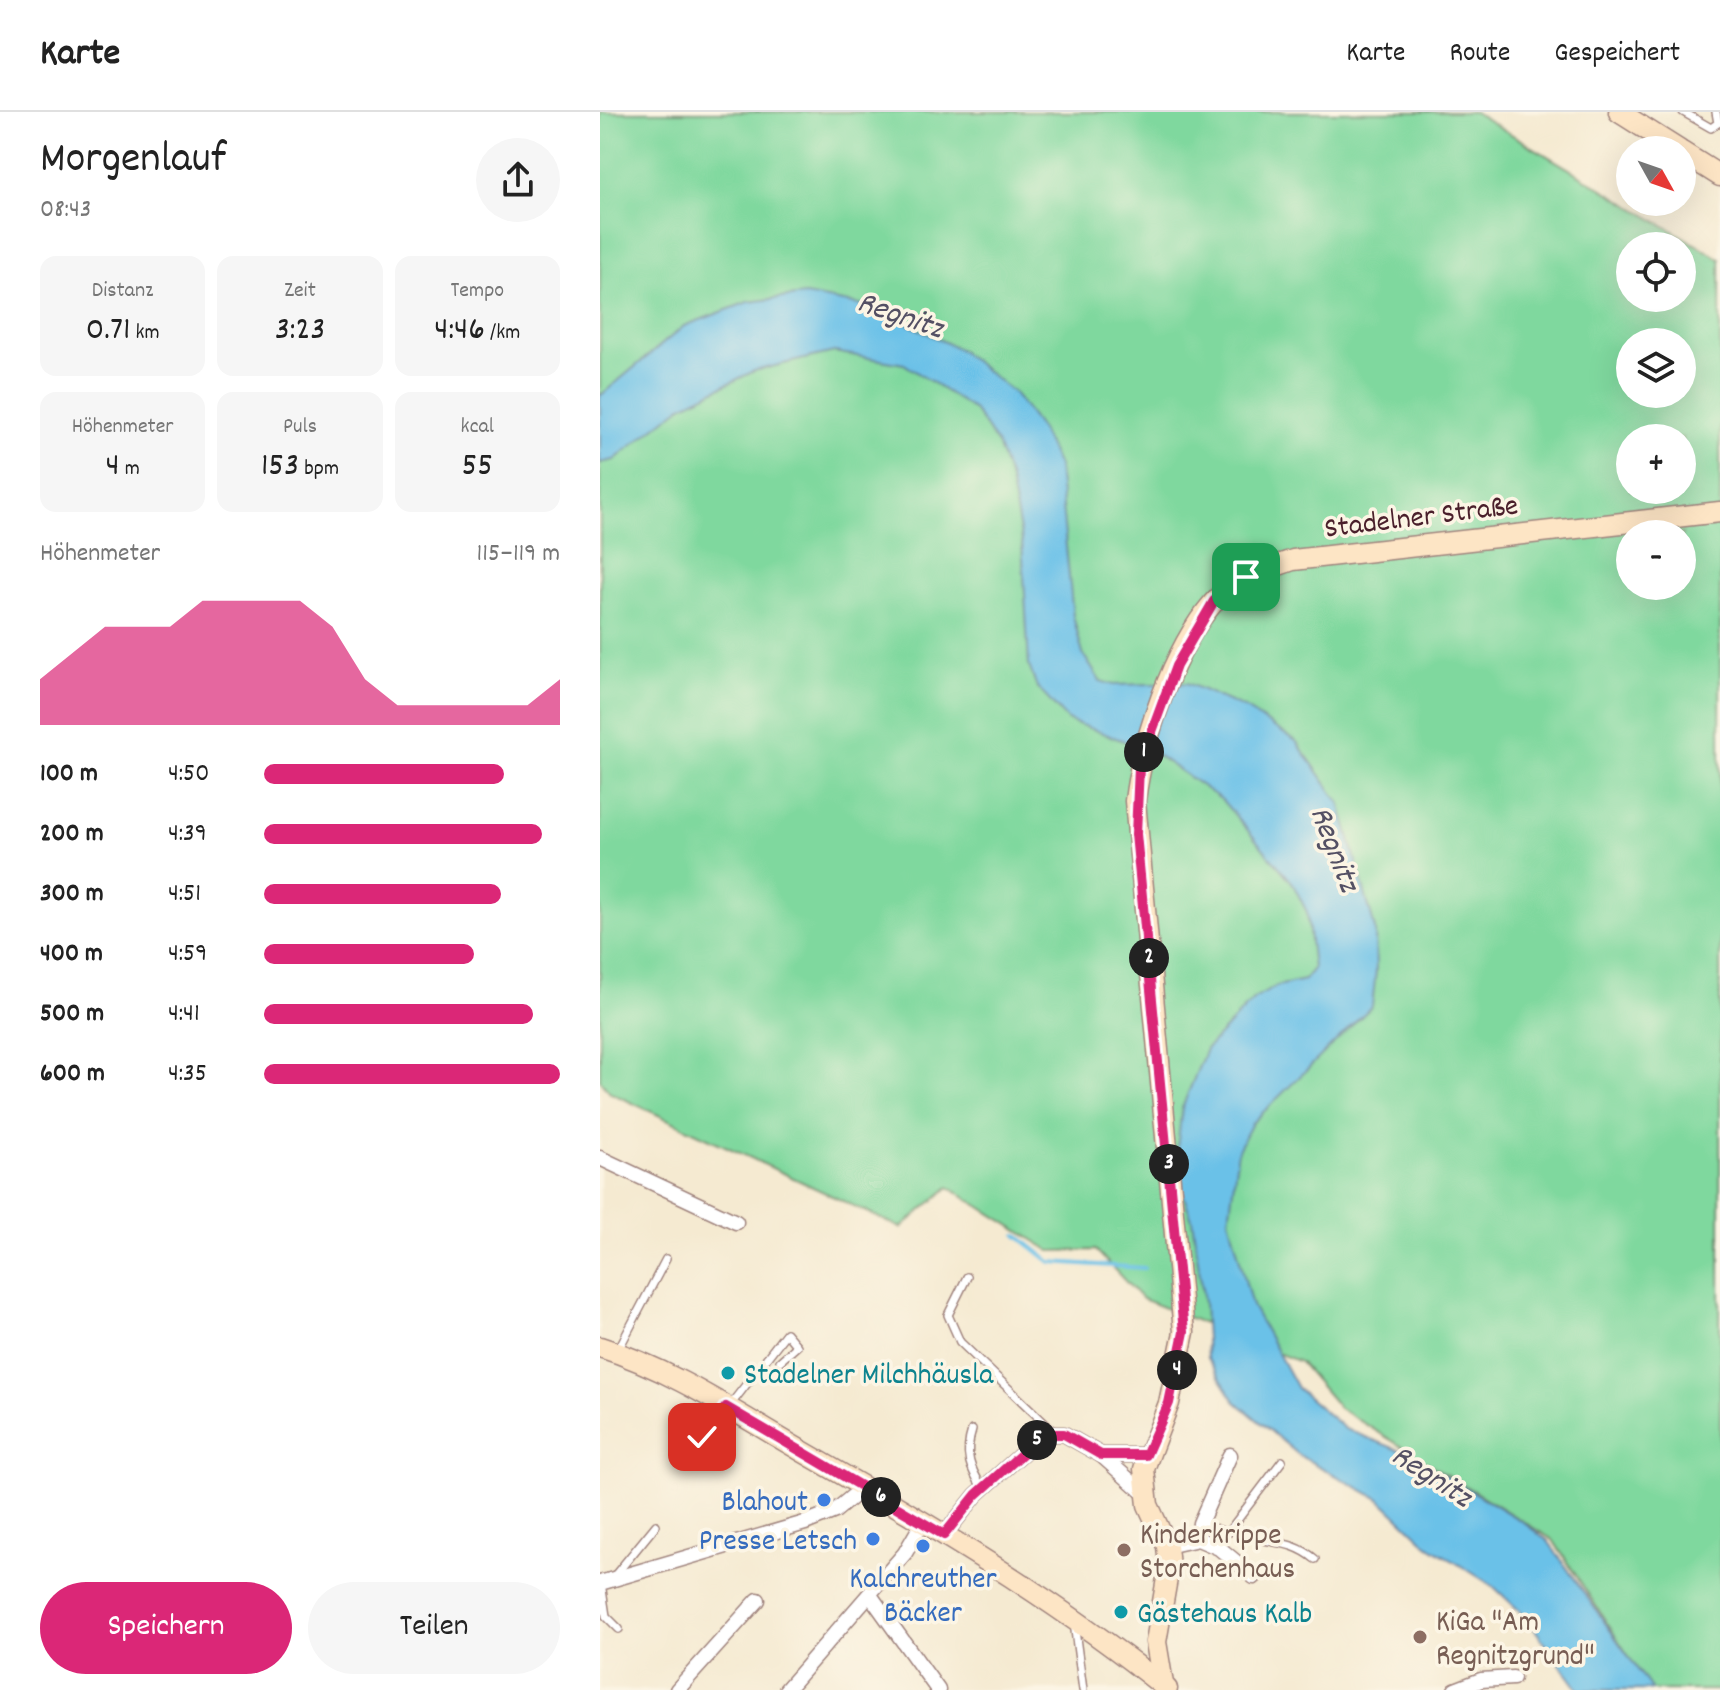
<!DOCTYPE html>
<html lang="de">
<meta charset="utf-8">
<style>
:root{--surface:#fff;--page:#f6f6f6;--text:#222;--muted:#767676;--line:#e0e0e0;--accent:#db2777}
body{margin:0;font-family:Dekko,sans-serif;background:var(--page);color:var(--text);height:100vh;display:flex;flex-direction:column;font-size:30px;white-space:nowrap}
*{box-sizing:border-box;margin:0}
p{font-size:26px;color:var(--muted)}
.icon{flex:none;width:44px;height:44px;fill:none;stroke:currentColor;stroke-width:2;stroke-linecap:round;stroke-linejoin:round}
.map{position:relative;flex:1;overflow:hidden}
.sheet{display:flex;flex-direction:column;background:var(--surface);width:600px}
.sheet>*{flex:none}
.needle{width:52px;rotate:130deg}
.controls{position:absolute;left:1016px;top:24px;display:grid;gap:16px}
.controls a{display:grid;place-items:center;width:80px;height:80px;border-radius:50%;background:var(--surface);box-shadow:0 8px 32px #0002;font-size:40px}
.pin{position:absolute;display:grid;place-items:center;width:68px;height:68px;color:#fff;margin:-34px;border-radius:16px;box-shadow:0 4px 12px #0006}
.km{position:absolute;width:40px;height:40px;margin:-20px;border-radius:50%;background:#222;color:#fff;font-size:22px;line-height:40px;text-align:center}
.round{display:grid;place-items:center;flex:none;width:84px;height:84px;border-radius:42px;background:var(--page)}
.overview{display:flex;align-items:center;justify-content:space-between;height:136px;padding:0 40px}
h1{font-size:44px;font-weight:600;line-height:60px}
.metrics{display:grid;grid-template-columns:repeat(3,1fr);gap:12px;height:136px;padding:8px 40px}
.metrics div{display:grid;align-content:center;border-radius:16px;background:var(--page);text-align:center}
.metrics b{font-size:34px;font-weight:600}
.metrics small{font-size:22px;font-weight:400}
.metrics p{font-size:22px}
.chart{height:224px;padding:16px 40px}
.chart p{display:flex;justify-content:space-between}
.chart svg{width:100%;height:144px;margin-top:8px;fill:var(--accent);opacity:.7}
.cta{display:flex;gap:16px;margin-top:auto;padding:16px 40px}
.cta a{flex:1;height:92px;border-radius:48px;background:var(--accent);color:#fff;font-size:32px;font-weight:600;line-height:92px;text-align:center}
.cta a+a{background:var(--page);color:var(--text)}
ul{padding:0 40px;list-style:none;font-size:26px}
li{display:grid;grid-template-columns:128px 96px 1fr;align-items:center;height:60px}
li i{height:20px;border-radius:10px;background:var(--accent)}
header{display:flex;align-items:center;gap:48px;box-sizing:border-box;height:112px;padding:0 40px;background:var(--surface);border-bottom:2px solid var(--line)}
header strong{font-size:38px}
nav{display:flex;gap:44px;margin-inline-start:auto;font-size:28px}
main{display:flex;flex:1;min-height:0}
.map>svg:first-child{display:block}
.green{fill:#7fd89e;stroke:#647c64;stroke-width:2;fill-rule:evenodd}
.water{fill:#6bc1e8;stroke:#5a708a;stroke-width:2}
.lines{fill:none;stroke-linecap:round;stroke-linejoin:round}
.stream{stroke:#6bc1e8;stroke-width:4}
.lane-casing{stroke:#a0847e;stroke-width:10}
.street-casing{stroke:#a0847e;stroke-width:17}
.secondary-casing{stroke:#a0847e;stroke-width:23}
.lane{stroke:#fff;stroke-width:7}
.street{stroke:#fff;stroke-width:14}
.secondary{stroke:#fde5c5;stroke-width:20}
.route-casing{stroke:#fff;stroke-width:16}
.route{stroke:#db2777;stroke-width:10}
.culture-dot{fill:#0f9aa8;stroke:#fcf5e5;stroke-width:3}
.shop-dot{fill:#3f7fe0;stroke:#fcf5e5;stroke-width:3}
.education-dot{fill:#8d6e63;stroke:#fcf5e5;stroke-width:3}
.labels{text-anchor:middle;stroke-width:7;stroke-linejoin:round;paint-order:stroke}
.street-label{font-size:30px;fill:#4a1f2b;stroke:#fcf5e5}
.culture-label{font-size:30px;fill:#0d838f;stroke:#fcf5e5;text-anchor:start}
.shop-label{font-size:30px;fill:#366cbe;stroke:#fcf5e5;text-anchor:end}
.education-label{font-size:30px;fill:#785e54;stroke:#fcf5e5;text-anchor:start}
.water-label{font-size:32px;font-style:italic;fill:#545064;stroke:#fcf5e5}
</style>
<header>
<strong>Karte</strong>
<nav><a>Karte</a><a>Route</a><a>Gespeichert</a></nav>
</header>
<main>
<section class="sheet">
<div class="overview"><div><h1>Morgenlauf</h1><p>08:43</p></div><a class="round"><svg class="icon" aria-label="share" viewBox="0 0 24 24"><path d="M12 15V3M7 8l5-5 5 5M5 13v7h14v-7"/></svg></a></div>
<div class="metrics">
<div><p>Distanz</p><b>0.71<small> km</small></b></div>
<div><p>Zeit</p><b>3:23</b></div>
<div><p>Tempo</p><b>4:46<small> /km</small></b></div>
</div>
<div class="metrics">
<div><p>Höhenmeter</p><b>4<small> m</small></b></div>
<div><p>Puls</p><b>153<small> bpm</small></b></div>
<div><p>kcal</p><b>55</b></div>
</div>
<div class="chart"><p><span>Höhenmeter</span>115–119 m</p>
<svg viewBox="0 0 160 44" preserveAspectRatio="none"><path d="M0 44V30L10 22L20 14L30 14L40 14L50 6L60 6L70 6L80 6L90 14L100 30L110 38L120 38L130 38L140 38L150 38L160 30V44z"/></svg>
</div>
<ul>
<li><b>100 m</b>4:50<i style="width:81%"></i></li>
<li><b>200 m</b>4:39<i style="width:94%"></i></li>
<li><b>300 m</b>4:51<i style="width:80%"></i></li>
<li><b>400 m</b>4:59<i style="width:71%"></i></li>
<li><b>500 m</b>4:41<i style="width:91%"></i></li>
<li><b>600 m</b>4:35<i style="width:100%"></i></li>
</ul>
<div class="cta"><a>Speichern</a><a>Teilen</a></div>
</section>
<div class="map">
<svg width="1120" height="1578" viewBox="0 0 1120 1578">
<rect width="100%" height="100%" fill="#fcf5e5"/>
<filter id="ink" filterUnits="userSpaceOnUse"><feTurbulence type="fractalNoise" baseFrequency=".0125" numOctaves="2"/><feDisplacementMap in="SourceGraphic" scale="16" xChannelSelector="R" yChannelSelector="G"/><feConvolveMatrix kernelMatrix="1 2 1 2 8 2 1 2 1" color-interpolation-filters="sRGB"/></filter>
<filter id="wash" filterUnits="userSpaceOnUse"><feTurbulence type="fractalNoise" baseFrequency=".006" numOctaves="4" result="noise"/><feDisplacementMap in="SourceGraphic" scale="32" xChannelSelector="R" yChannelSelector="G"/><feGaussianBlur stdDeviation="1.8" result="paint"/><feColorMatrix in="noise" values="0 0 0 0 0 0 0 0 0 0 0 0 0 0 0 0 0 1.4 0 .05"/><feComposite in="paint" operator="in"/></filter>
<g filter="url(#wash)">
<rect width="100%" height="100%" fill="#f5ead1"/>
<path class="green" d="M0,0h874l246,147v1431h-82l-1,-21 -84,-129 -214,-132 -39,-46 -158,-63 -46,-49 -45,1 -102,-64 -48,41 -290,-135 -11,-13zM1030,134h52v52h-52zM1030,230h52v52h-52zM1030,326h52v52h-52zM1030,422h52v52h-52z"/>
<path class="water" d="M205,183l71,13 81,40 57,45 27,37 17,36 15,150 10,38 17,27 14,4 73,-2 57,25 52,33 44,62 35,126 1,42 -4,35 -120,117 -14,27 -9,69 23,87 45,82 48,41 64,25 114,68 25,19 104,149h-73l-54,-74 -32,-30 -65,-41 -47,-45 -81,-44 -65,-55 -28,-43 -3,-55 -12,-84 -12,-33 -4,-29 6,-49 24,-59 48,-50 23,-13 27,-6 9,-11 -6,-57 -15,-30 -70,-82 -71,-49 -84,-31 -30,-33 -8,-21 -7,-125 -12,-61 -13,-36 -23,-34 -70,-46 -70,-12 -80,19 -72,35 -68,54 -14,3v-67l84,-70 64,-24z"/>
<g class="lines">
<path class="stream" d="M417,1123l34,27 93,6"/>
</g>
</g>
<g filter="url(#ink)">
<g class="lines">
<defs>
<g id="lane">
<path d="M1083,0l28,16 7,-5 -2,-11"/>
<path d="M367,1165l-19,38 12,27 95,91"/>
<path d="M17,1240l49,-93"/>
<path d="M372,1318c-8,25 -2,38 11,59"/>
<path d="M89,1337l29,-28 68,-88 11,13 -17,15"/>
<path d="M600,1411l27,10 10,-5c25,20 49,7 78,31"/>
<path d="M629,1419l53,-70"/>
<path d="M12,1467l44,-54"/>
<path d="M1,1471l5,33 13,13"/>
<path d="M474,1511l9,67"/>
</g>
<g id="street">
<path d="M0,1046l136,64"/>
<path d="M501,1343l45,40"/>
<path d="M344,1423l32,-40 68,-61h20l37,21h45"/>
<path d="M598,1427l21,9 35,29"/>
<path d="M567,1434l31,-7 2,-16 30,-68"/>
<path d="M0,1471l205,-60 30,-12 29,-24"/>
<path d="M270,1483l68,95"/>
<path d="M77,1578l81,-90"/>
<path d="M186,1578l119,-137 18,-31"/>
<path d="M855,1578l26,-10 32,-2"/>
</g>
<g id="secondary">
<path d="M1019,0l60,38"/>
<path d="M1082,40l38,24"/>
<path d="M0,1235c71,22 136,66 200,103 127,73 253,147 367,239"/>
<path d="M564,1578l-8,-48 13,-75 -2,-21 -19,-41 -4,-36 25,-66 15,-71 -49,-531c7,-59 38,-152 78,-198 20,-24 51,-33 80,-43l427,-48"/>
</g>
</defs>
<use href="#lane" class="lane-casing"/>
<use href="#street" class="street-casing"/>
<use href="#secondary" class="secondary-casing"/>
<use href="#lane" class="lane"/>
<use href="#street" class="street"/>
<use href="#secondary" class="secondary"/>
</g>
</g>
<g class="lines" filter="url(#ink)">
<defs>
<path id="route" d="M102,1325l24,-30 218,128 32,-40 68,-61h20l37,21h45l23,-52 15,-71 -48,-498 3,-67 37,-101 38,-65 32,-24"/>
</defs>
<use href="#route" class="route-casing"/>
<use href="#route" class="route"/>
</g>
<g class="culture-dot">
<circle cx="128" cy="1261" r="8"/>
<circle cx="521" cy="1500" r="8"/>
</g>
<g class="shop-dot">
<circle cx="224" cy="1388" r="8"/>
<circle cx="273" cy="1427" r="8"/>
<circle cx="323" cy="1434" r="8"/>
</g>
<g class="education-dot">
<circle cx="524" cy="1438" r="8"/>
<circle cx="820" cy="1525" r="8"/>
</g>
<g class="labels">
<g class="street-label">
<text transform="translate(821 403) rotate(-7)" y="10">Stadelner Straße</text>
</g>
<g class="culture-label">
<text x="144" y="1271">Stadelner Milchhäusla</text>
<text x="537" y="1510">Gästehaus Kalb</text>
</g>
<g class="shop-label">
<text x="208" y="1398">Blahout</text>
<text x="257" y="1437">Presse Letsch</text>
<text x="323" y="1475" text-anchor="middle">Kalchreuther<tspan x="323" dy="34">Bäcker</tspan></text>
</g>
<g class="education-label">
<text x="540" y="1431">Kinderkrippe<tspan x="540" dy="34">Storchenhaus</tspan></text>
<text x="836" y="1518">KiGa "Am<tspan x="836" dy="34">Regnitzgrund"</tspan></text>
</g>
<g class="water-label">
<text transform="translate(301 201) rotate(19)" y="11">Regnitz</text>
<text transform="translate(737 736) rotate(69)" y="11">Regnitz</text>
<text transform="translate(833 1362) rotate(33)" y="11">Regnitz</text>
</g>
</g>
</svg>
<div class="controls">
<a><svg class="needle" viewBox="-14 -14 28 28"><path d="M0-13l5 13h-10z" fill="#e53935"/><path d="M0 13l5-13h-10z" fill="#767676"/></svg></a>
<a><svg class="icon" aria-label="locate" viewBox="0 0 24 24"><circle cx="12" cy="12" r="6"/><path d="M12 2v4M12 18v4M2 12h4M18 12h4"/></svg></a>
<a><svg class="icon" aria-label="layers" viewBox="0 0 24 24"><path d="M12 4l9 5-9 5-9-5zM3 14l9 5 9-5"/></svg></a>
<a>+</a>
<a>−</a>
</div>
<div class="pin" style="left:646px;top:465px;background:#1e9e55"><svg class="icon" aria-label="arrive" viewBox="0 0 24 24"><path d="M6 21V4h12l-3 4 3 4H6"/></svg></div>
<div class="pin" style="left:102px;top:1325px;background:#d93025"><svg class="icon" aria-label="check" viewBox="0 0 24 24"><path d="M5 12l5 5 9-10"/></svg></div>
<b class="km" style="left:544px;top:640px">1</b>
<b class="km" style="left:549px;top:846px">2</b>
<b class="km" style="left:569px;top:1052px">3</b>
<b class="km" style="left:577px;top:1258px">4</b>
<b class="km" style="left:437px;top:1328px">5</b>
<b class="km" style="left:281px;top:1385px">6</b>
</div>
</main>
